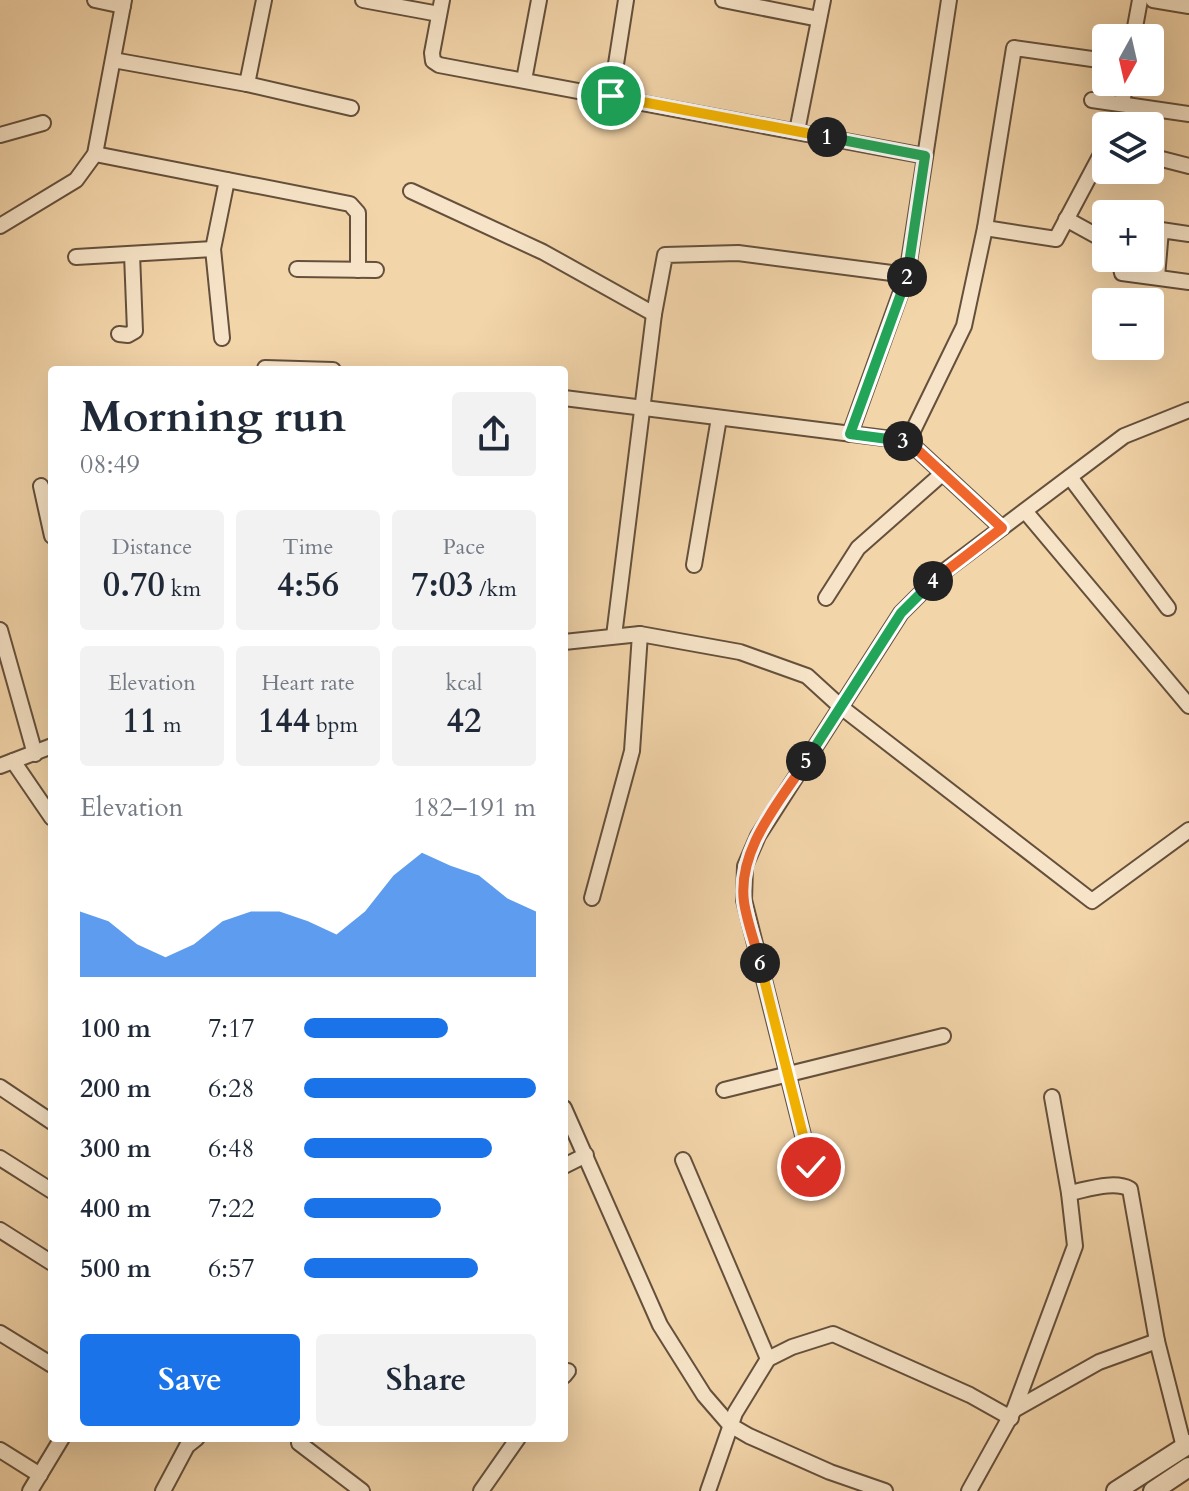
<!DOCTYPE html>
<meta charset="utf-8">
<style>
:root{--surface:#fff;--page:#f2f2f3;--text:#1f2937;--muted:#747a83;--accent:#1a73e8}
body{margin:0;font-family:Cardo,serif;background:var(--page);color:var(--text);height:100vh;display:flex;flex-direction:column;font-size:30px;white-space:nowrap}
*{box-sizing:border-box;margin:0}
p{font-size:26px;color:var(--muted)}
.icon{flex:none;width:44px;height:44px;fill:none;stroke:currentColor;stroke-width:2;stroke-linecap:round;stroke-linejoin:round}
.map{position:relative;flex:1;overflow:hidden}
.side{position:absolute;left:48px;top:366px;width:520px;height:1076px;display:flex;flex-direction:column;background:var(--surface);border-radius:8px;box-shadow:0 8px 32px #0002}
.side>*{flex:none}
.needle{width:52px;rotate:188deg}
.fabs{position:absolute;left:1092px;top:24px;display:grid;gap:16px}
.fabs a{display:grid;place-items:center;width:72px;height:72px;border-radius:8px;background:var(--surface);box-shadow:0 8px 32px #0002;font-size:40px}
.pin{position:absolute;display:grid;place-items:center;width:68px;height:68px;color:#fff;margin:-34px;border:4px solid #fff;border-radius:50%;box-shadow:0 2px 8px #0007}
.km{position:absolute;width:40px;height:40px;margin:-20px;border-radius:50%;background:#222;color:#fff;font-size:22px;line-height:40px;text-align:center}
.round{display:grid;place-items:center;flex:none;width:84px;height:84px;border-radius:8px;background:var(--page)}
.summary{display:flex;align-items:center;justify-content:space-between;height:136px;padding:0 32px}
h1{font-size:44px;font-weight:700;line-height:60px}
.stats{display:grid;grid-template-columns:repeat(3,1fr);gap:12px;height:136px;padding:8px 32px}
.stats div{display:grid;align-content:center;border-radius:8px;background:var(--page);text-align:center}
.stats b{font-size:34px;font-weight:700}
.stats small{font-size:22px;font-weight:400}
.stats p{font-size:22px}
.chart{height:224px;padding:16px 32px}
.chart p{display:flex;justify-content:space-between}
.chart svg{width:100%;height:144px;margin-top:8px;fill:var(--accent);opacity:.7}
.cta{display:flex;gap:16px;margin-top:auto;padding:16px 32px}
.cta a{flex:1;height:92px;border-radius:8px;background:var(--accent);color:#fff;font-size:32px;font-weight:700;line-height:92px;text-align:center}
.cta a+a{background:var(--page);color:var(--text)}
ul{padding:0 32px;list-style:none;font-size:26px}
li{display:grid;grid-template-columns:128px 96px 1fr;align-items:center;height:60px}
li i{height:20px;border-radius:10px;background:var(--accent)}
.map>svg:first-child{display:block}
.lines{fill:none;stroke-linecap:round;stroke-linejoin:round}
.minor-casing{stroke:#64503c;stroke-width:18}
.tertiary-casing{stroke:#64503c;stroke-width:22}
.minor{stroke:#f7e4c8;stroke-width:14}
.tertiary{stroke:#f7e4c8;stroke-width:18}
.split-1-casing{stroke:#fff;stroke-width:16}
.split-2-casing{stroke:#fff;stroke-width:16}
.split-3-casing{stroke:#fff;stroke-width:16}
.split-4-casing{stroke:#fff;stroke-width:16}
.split-5-casing{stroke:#fff;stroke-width:16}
.split-6-casing{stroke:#fff;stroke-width:16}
.split-7-casing{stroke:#fff;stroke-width:16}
.split-1{stroke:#f5b400;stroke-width:10}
.split-2{stroke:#22a559;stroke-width:10}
.split-3{stroke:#22a559;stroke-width:10}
.split-4{stroke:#f0652b;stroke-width:10}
.split-5{stroke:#22a559;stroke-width:10}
.split-6{stroke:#f0652b;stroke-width:10}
.split-7{stroke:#f5b400;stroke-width:10}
</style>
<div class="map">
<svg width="1189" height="1491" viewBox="0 0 1189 1491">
<rect width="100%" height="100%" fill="#f3d5aa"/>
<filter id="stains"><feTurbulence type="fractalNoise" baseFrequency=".0025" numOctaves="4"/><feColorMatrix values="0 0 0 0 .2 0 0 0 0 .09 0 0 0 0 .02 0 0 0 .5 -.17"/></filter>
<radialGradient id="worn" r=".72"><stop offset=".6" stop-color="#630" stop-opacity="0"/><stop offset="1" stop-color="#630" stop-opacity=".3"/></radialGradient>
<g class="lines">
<defs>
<g id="minor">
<path d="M95,0l28,6"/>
<path d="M363,0l76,14"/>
<path d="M442,0l-10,53 1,8 6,4 486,91"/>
<path d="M723,0l96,19"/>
<path d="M1153,0l36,6"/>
<path d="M1133,38l7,-38"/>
<path d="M113,60l134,24 17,-84"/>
<path d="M524,80l15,-80"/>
<path d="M247,84l104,24"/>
<path d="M611,96l15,-96"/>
<path d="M1092,100l97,14"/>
<path d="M1122,103l4,-21"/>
<path d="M797,131l26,-131"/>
<path d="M0,135l43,-12"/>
<path d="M95,154l255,50 8,9v57"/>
<path d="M1150,156l39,10"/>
<path d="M411,191l132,61 111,62"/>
<path d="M1066,219l40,22"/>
<path d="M0,226l76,-46 19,-26 29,-154"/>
<path d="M985,228l71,11 50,-94"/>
<path d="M76,257l137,-8"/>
<path d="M1119,258l3,15 67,9"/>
<path d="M297,269l79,1"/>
<path d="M1157,277l4,-47 28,4"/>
<path d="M119,334l9,1 7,-4 -3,-77"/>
<path d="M222,338l-9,-89 14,-69"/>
<path d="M265,368l68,2"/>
<path d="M564,398l344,43 94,87"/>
<path d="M850,434l57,-159 42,-275"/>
<path d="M908,441l56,-115 21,-98 29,-180 92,13"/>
<path d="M1070,477l98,131"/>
<path d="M41,486l11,50"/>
<path d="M1025,511l164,195"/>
<path d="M694,565l25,-147"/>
<path d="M826,598l32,-50 85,-75"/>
<path d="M0,630l35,124"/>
<path d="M614,636l40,-322 11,-59 73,-2 169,22"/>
<path d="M564,642l76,-8 100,18 67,24 34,31 251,194 97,-71"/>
<path d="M13,761l39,57"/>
<path d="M0,766l52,-20"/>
<path d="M592,898l40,-147 8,-117"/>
<path d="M0,1087l52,35"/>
<path d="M724,1090l219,-54"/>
<path d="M564,1108l96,217 44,70 26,30 19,11 81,36 55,19"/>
<path d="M0,1158l52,33"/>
<path d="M683,1160l85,199"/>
<path d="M564,1166l22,-11"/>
<path d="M811,1167l-67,-267 1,-34 13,-30 143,-223 37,-37 186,-140 65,-26"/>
<path d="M1069,1193c17,-3 45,-13 61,-4l27,152 27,106"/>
<path d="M0,1230l52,33"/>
<path d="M0,1333l52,32"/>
<path d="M564,1376l4,-5"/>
<path d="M1014,1410l61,-164 -6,-53 -17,-96"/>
<path d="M299,1443l63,48"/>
<path d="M0,1450l40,25"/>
<path d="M30,1491l32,-53"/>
<path d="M163,1491l24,-45 10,-8"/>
<path d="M481,1491l37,-53"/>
<path d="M708,1491l27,-78 33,-54 24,-12 41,-13 137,61 41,23"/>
<path d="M969,1491l45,-81 85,-48 58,-21"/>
</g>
<g id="tertiary">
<path d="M1116,1491l73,-47"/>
<path d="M1153,1491l36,-24"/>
</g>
</defs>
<use href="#minor" class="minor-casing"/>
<use href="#tertiary" class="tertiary-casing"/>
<use href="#minor" class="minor"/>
<use href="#tertiary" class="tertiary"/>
</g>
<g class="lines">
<defs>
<path id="split-1" d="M611,96l216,41"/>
<path id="split-2" d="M827,137l98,19 -18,121"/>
<path id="split-3" d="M903,441l-53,-7 57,-157"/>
<path id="split-4" d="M903,441h5l94,87 -69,53"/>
<path id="split-5" d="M806,761l95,-148 32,-32"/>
<path id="split-6" d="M760,963c-5,-20 -13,-41 -16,-61 -7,-53 36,-100 62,-141"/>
<path id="split-7" d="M760,963l51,204"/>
</defs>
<use href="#split-1" class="split-1-casing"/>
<use href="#split-2" class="split-2-casing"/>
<use href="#split-3" class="split-3-casing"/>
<use href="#split-4" class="split-4-casing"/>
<use href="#split-5" class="split-5-casing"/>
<use href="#split-6" class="split-6-casing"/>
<use href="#split-7" class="split-7-casing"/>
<use href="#split-1" class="split-1"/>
<use href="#split-2" class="split-2"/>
<use href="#split-3" class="split-3"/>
<use href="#split-4" class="split-4"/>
<use href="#split-5" class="split-5"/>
<use href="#split-6" class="split-6"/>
<use href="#split-7" class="split-7"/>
</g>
<rect width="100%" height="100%" filter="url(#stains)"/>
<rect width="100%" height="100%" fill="url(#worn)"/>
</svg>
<div class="fabs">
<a><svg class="needle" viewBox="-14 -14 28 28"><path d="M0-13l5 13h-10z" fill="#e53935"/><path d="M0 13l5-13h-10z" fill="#747a83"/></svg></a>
<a><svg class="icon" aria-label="layers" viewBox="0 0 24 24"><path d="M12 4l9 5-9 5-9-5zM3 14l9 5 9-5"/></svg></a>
<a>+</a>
<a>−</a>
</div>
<div class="pin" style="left:611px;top:96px;background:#1e9e55"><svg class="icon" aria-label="arrive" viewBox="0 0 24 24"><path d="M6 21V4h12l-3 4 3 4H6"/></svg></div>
<div class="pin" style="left:811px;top:1167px;background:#d93025"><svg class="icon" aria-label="check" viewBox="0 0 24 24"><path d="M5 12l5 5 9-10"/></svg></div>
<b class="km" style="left:827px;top:137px">1</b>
<b class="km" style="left:907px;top:277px">2</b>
<b class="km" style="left:903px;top:441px">3</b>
<b class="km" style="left:933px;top:581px">4</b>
<b class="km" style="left:806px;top:761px">5</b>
<b class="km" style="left:760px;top:963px">6</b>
<section class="side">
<div class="summary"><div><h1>Morning run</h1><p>08:49</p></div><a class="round"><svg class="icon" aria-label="share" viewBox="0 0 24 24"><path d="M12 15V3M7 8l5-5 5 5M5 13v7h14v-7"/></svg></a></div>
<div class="stats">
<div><p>Distance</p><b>0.70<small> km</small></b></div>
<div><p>Time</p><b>4:56</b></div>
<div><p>Pace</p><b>7:03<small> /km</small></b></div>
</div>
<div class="stats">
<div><p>Elevation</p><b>11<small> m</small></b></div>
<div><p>Heart rate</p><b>144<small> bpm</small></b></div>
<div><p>kcal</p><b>42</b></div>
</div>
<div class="chart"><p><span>Elevation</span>182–191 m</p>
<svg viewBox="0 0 160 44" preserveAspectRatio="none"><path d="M0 44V24L10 27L20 34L30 38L40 34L50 27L60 24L70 24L80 27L90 31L100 24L110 13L120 6L130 10L140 13L150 20L160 24V44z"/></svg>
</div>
<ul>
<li><b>100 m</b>7:17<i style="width:62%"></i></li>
<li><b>200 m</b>6:28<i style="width:100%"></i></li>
<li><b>300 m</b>6:48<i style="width:81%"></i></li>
<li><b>400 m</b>7:22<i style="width:59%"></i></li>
<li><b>500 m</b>6:57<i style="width:75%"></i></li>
</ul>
<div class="cta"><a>Save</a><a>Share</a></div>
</section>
</div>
